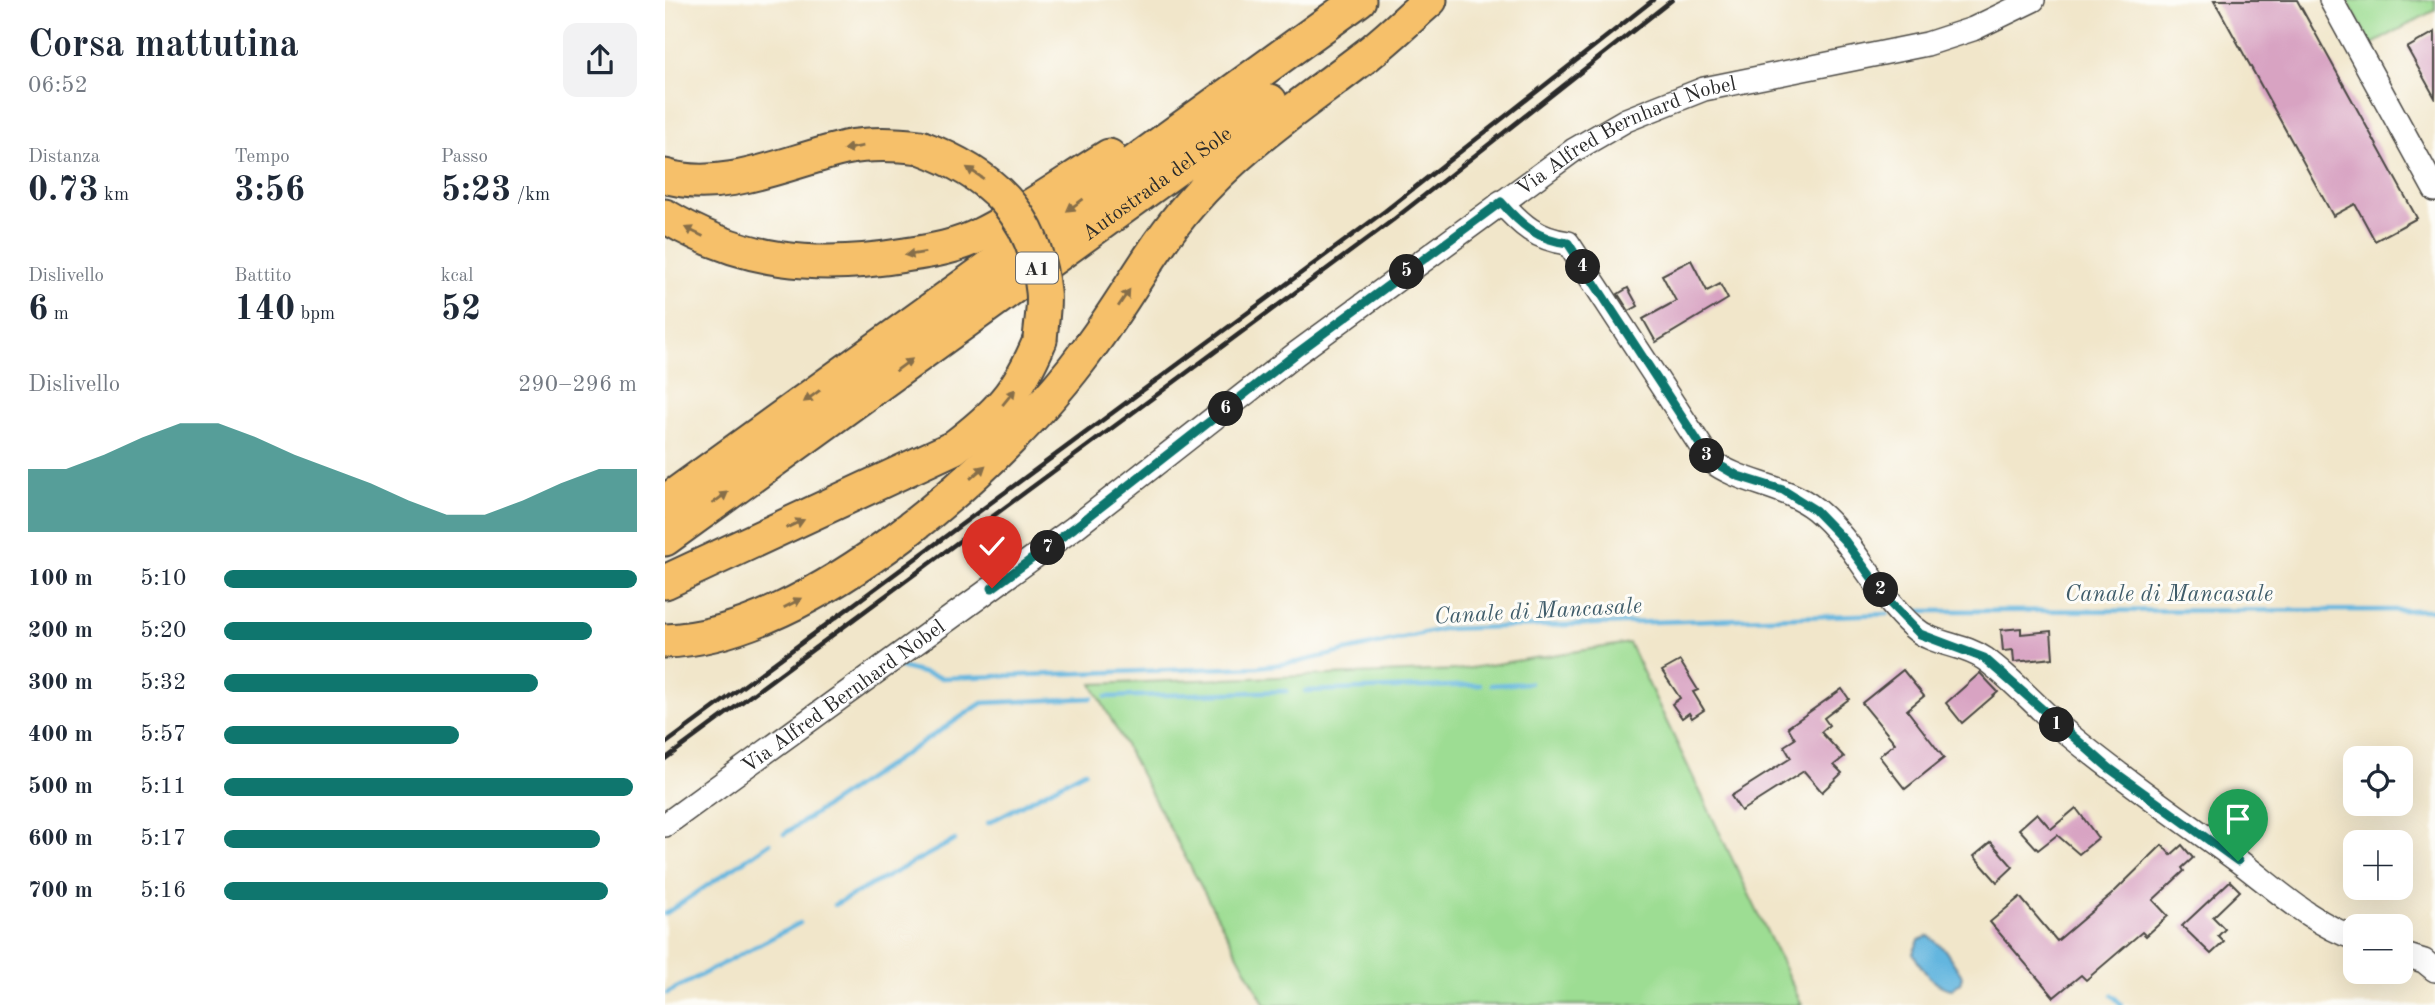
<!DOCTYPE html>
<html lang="it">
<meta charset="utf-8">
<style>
:root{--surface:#fff;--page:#f2f2f3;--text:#1f2937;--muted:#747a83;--accent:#0f766e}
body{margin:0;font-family:"Old Standard TT",serif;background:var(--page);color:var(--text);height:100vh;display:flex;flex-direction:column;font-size:26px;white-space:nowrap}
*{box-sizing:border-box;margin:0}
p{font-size:23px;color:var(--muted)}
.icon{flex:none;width:38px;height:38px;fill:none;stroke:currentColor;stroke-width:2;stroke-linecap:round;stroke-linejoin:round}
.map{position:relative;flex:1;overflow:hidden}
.sheet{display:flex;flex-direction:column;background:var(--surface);width:665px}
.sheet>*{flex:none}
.buttons{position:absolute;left:1678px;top:746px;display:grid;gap:14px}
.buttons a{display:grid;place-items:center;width:70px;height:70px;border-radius:14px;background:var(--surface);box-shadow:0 7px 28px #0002;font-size:35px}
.pin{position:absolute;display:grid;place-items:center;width:60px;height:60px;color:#fff;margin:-72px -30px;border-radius:50% 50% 50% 0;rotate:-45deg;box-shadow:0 0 7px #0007}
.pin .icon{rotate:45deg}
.km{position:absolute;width:35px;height:35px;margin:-18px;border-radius:50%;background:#222;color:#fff;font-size:19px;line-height:35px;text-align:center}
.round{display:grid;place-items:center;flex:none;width:74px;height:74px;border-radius:14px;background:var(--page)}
.summary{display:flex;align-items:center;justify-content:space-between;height:119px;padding:0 28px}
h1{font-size:38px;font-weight:800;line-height:52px}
.metrics{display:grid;grid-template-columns:repeat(3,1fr);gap:10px;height:119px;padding:7px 28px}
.metrics div{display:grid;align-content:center}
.metrics b{font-size:35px;font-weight:800}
.metrics small{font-size:19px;font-weight:400}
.metrics p{font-size:19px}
.chart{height:196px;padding:14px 28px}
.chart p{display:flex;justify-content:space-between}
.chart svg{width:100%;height:126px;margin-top:7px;fill:var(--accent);opacity:.7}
ul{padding:0 28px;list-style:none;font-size:23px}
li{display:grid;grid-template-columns:112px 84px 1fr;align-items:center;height:52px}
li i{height:18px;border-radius:9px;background:var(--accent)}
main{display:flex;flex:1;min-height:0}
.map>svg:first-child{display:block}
.green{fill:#9ddd93;stroke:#64845f;stroke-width:2}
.water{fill:#63b6df;stroke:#477085;stroke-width:2}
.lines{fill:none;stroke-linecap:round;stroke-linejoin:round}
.stream{stroke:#63b6df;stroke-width:4.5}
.building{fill:#d8a3c2}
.minor-casing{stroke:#494743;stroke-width:26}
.highway-casing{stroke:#494743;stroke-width:37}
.minor{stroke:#fff;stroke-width:23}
.highway{stroke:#f6c06b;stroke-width:33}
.rail{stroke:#2b2b2b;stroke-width:4.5}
.highway-bridge-casing{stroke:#494743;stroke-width:37;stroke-linecap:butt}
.highway-bridge{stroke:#f6c06b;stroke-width:33}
.oneway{fill:#866e48}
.route-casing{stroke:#fff;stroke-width:14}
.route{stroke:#0f766e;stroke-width:9}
.labels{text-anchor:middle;stroke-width:6;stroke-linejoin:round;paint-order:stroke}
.shield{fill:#fdfcf7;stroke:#6a6a68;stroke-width:2}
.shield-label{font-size:19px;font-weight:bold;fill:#2b2b2b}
.street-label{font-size:21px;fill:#2b2b2b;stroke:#fdfcf7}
.water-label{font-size:23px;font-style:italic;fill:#3f5c6a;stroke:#fdfcf7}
</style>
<main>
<section class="sheet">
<div class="summary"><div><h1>Corsa mattutina</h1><p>06:52</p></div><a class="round"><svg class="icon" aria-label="share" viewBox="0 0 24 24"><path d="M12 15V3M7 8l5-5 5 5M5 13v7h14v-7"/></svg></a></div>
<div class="metrics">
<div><p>Distanza</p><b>0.73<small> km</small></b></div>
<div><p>Tempo</p><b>3:56</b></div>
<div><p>Passo</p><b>5:23<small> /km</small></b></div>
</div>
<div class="metrics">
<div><p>Dislivello</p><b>6<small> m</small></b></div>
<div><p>Battito</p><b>140<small> bpm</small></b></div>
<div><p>kcal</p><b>52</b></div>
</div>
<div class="chart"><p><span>Dislivello</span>290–296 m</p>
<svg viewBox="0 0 160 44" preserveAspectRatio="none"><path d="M0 44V22L10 22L20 17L30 11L40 6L50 6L60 11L70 17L80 22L90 27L100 33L110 38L120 38L130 33L140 27L150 22L160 22V44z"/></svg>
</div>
<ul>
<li><b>100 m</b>5:10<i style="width:100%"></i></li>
<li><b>200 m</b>5:20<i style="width:89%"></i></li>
<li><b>300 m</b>5:32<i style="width:76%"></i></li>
<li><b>400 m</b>5:57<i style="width:57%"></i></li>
<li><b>500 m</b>5:11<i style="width:99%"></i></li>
<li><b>600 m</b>5:17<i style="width:91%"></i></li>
<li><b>700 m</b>5:16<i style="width:93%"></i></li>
</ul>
</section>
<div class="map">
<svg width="1770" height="1005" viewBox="0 0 1770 1005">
<rect width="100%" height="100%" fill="#fdfcf7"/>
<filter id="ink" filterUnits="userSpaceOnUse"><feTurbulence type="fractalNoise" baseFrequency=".0143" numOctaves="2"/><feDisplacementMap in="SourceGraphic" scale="14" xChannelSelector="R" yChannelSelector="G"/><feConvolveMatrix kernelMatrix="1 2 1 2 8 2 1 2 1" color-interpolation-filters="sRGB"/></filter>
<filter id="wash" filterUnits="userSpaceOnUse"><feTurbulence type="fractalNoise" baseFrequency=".00686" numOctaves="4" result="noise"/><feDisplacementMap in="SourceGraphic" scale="28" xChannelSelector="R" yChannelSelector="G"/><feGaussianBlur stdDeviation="1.57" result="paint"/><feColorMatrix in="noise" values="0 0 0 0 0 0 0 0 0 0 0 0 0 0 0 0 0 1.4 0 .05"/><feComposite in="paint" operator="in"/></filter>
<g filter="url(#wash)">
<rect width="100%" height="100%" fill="#f1e6ca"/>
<g class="green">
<path d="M1682,0h88v10l-64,35z"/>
<path d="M964,643l173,362h-537l-173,-321 366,-14z"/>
</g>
<path class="water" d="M1264,936l16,14 17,26 -2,7 -8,6c-19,-2 -31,-21 -39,-36l6,-13z"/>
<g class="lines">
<g class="stream">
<path d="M1242,611l528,-1"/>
<path d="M235,667l42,11 316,-11 40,-5 144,-33 446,-15"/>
<path d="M826,685l39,-2"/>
<path d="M640,691l175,-6"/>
<path d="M441,697l181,-6"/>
<path d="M323,823l97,-52"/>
<path d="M119,834l198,-131 110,-5"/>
<path d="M169,905l121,-65"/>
<path d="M0,914l105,-71"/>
<path d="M2,993l133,-70"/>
<path d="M1447,995l10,10"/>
</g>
</g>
<g id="blocks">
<g class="building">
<path d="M1549,0h83l120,218 -42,23 -20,-37 -22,12z"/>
<path d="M1770,32v66l-28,-50z"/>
<path d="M1026,260l16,31 13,-7 8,15 -72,43 -13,-23 33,-18 -14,-26z"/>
<path d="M963,288l10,18 -9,5 -11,-17z"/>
<path d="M1356,628v6l30,-3 2,27 -39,4 -1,-12 -10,1 -2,-21z"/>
<path d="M1015,661l18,29 -5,2 11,18 -12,8 -3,-5 -7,5 -10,-14 8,-6 -18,-27z"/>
<path d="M1238,670l21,26 -17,14 37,48 -39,31 -26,-33 16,-13 -33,-40z"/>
<path d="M1315,673l18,19 -36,31 -16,-20z"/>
<path d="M1177,689l7,10 -25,19 5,7 -8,7 23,25 -10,8 8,8 -20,19 -18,-21 -63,40 -10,-15 60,-38 -7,-12 11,-7 -7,-12z"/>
<path d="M1411,808l22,30 -19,16 -22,-19 -19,15 -19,-21 18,-16 14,16z"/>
<path d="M1326,842l22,25 -16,15 -23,-26z"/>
<path d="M1497,845l9,10 11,-10 11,13 -11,10 2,3 -31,29 15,16 -22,20 -4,-4 -56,48 -5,-5 -27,22 -64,-75 30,-25 37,44 54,-46z"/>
<path d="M1565,881l10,10 -27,26 12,12 -7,7 6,6 -13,12 -29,-28z"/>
</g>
</g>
</g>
<g filter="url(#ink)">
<use href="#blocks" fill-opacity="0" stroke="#494743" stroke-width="2"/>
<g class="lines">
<defs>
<g id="minor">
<path d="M1666,0l104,190"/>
<path d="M836,202c20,23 36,37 67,41l142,217c31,24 73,24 105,49 40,33 60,84 98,118 21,19 49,16 72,32 29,21 54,51 82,74 57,48 119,89 178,133 34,26 70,59 110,72"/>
<path id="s1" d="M0,825l409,-297 223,-175 277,-203 52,-30 78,-31 223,-45 46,-15 60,-29"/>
<path d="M1736,954l23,7 11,9"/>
</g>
<g id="highway">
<path d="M0,176c58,18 124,-15 180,-28 25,-5 50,-4 75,-1"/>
<path d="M0,216c78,47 152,54 240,39 26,-4 53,-8 77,-21 44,-22 85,-52 127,-78"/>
<path d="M0,502l694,-502"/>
<path id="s2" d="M0,539l605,-438"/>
<path d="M0,582l288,-134c45,-34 65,-55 87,-108"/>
<path d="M0,641c146,-4 342,-180 424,-293 35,-46 62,-99 100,-143 51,-60 116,-102 178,-150 22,-17 42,-37 63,-55"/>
</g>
</defs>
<use href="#minor" class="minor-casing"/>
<use href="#highway" class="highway-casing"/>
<use href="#minor" class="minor"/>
<use href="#highway" class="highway"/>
<g class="rail">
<path d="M0,744l720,-533 268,-211"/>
<path d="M0,759l728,-539 279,-220"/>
</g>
<defs>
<path id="highway-bridge" d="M255,147c70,26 115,66 123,144 2,15 -2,33 -3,49"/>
</defs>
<use href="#highway-bridge" class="highway-bridge-casing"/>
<use href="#highway-bridge" class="highway-bridge"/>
</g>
<defs><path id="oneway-solid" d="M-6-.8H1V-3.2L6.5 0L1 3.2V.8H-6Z" transform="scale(1.75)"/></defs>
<g class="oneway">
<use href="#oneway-solid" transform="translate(188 148) rotate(170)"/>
<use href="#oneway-solid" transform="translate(310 173) rotate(-146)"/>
<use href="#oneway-solid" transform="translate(410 205) rotate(144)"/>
<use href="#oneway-solid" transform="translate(29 232) rotate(-154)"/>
<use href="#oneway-solid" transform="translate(250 254) rotate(171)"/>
<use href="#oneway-solid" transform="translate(459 298) rotate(-56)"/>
<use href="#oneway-solid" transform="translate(239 365) rotate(-36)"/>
<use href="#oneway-solid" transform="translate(147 396) rotate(144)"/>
<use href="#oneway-solid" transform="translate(344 397) rotate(-51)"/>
<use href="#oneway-solid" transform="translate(313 472) rotate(-41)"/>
<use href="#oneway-solid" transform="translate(55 498) rotate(-36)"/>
<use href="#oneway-solid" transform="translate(130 524) rotate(-25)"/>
<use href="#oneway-solid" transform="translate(128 603) rotate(-27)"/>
</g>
</g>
<g class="lines" filter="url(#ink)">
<defs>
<path id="route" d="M327,588l82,-60 223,-175 204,-151c20,23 36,37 67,41l142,217 28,16 45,14 32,20 30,31 46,63 29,30 64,24 125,110 129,93"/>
</defs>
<use href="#route" class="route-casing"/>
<use href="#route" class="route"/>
</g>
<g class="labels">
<rect class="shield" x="351" y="252.5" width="42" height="31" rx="5"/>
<g class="shield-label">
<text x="372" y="275">A1</text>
</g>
<g class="street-label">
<text dy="7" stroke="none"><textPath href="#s1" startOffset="1186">Via Alfred Bernhard Nobel</textPath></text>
<text dy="7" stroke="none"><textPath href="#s2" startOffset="607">Autostrada del Sole</textPath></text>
<text dy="7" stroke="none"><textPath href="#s1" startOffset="220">Via Alfred Bernhard Nobel</textPath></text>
</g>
<g class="water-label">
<text x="1504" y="601">Canale di Mancasale</text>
<text transform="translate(873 610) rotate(-3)" y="8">Canale di Mancasale</text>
</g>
</g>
</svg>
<div class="buttons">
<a><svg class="icon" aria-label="locate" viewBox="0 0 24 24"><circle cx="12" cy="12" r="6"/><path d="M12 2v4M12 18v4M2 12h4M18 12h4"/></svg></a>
<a>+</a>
<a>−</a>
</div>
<div class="pin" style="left:1573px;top:861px;background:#1e9e55"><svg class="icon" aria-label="arrive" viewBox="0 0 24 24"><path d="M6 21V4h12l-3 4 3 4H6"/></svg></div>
<div class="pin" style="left:327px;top:588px;background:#d93025"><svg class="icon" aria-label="check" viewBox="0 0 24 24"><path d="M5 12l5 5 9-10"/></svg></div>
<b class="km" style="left:1392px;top:725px">1</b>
<b class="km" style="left:1216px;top:590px">2</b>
<b class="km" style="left:1042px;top:456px">3</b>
<b class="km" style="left:918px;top:267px">4</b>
<b class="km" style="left:742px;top:272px">5</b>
<b class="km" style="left:561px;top:409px">6</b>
<b class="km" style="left:383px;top:548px">7</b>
</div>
</main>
